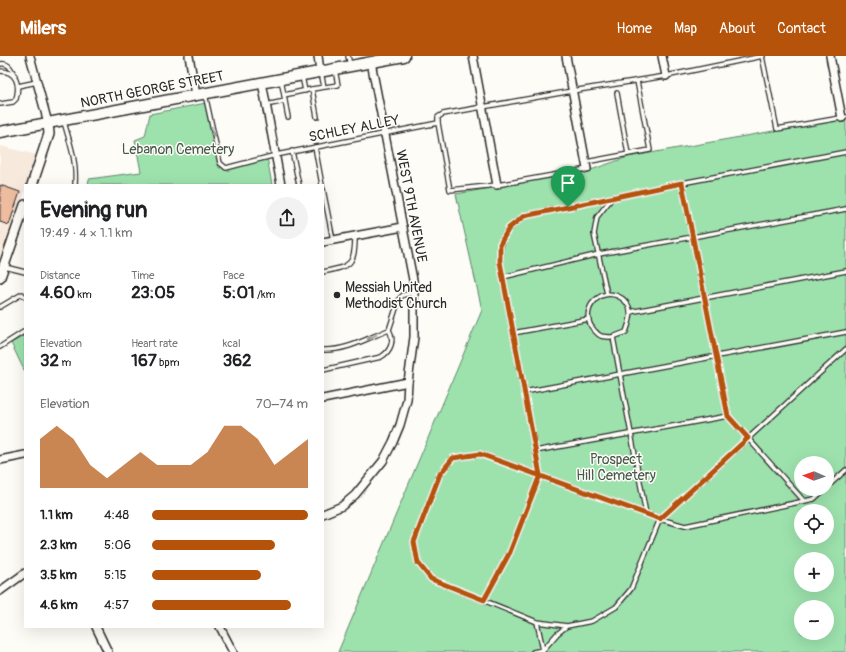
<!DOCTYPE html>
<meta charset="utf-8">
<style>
:root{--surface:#fff;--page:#f2f2f2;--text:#202124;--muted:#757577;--accent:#b45309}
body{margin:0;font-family:Pangolin,sans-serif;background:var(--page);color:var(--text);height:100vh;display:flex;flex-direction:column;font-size:15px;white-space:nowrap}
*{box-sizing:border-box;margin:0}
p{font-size:13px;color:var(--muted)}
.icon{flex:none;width:22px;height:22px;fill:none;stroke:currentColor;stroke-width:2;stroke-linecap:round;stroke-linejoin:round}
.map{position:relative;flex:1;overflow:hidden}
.panel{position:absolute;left:24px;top:128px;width:300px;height:444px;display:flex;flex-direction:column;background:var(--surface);border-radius:0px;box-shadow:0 4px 16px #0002}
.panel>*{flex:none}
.needle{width:26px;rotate:272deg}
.fabs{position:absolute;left:794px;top:400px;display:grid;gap:8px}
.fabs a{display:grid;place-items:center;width:40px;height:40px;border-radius:50%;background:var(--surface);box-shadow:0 4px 16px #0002;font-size:20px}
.pin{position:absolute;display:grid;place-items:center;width:34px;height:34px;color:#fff;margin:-41px -17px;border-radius:50% 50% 50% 0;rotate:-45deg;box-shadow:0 0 4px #0007}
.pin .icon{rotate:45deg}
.round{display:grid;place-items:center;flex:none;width:42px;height:42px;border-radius:21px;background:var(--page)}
.overview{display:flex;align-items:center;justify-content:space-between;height:68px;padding:0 16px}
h1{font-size:22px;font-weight:700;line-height:30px}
.stats{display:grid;grid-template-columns:repeat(3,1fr);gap:6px;height:68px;padding:4px 16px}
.stats div{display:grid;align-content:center}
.stats b{font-size:17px;font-weight:700}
.stats small{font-size:11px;font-weight:400}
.stats p{font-size:11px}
.chart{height:112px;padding:8px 16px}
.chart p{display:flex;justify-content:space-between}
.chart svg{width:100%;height:72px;margin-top:4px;fill:var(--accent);opacity:.7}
ul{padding:0 16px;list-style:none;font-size:13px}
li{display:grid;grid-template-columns:64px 48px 1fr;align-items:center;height:30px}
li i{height:10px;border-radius:5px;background:var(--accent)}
header{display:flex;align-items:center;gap:24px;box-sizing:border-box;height:56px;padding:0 20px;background:var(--accent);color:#fff}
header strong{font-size:19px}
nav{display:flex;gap:22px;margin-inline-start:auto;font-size:14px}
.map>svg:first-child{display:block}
.built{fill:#f8e9dd}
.green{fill:#9de2ad;stroke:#64866c;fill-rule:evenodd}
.building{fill:#eebc9f;stroke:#2b2b2b}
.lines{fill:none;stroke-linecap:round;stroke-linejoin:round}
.lane-casing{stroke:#2b2b2b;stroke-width:6}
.street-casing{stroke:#2b2b2b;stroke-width:10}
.secondary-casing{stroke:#2b2b2b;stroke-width:12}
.primary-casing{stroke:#2b2b2b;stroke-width:13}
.lane{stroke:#fdfcf7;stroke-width:3.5}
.street{stroke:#fdfcf7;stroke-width:7}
.secondary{stroke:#fdfcf7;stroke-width:9}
.primary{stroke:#fdfcf7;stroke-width:10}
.oneway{fill:#9e9e9b}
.route-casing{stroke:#fff;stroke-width:8}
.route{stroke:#b45309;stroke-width:5}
.poi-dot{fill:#2b2b2b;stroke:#fdfcf7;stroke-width:1.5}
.labels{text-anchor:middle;stroke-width:3;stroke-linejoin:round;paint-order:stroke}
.street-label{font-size:14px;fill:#2b2b2b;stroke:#fdfcf7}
.park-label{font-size:14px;fill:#48594c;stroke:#fdfcf7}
.poi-label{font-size:14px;fill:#2b2b2b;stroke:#fdfcf7;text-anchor:start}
</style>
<header>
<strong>Milers</strong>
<nav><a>Home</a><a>Map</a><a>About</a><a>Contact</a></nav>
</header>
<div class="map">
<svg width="846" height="596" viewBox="0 0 846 596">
<rect width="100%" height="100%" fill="#fdfcf7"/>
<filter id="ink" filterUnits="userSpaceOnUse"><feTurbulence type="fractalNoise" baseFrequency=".025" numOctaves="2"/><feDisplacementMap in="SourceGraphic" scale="8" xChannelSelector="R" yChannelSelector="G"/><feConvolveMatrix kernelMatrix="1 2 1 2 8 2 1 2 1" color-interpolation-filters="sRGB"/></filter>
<g filter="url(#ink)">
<path class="built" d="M0,90l37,9 -10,30h-2v5l-25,71z"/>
<g class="green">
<path d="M206,47l13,65 48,-11 5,28h-184l1,-6 52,-7 -6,-32 10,-4 5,-22z"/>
<path d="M846,62v534h-508l144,-342 -26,-116 129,-22 43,-15zM801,407h26v26h-26zM801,455h26v26h-26zM801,503h26v26h-26zM801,551h26v26h-26z"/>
<path d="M25,279v37l-14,-29z"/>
</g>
<path class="building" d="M0,129l20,7 -11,33 -9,-3z"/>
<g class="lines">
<defs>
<g id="lane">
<path d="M348,0l2,9"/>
<path d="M762,0l15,73 69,-12"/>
<path d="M0,8c9,-2 11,5 15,12"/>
<path d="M0,15c17,0 20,14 16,28l-3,3 -13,2"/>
<path d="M321,16l3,15"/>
<path d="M302,20l3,15"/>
<path d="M281,24l3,15"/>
<path d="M18,30l19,-4"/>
<path d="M312,33l26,-4 -3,-15"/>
<path d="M617,37l11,61"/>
<path d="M205,38l15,69 6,5 50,-13 162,-32"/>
<path d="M285,45l-1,-6 28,-6 5,28"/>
<path d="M266,49l19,-4 3,16"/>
<path d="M64,66c6,21 13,40 11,63"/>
<path d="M315,91l7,38"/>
<path d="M292,95l7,34"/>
<path d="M586,106l64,-12 -13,-69"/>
<path d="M587,113l-90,16 -47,5 -12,-67v-6l5,-3 129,-23 94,-15 97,-20"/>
<path d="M682,127l46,233 76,85"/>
<path d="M323,133l10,51"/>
<path d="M5,211l20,5"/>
<path d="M323,216c27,-6 32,-6 32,-36"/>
<path d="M503,221l96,-23 247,-45"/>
<path d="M607,238l-13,-60 3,-17 15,-19"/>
<path d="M0,251l22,-13 3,3"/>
<path d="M630,256l216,-41"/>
<path d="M513,277l76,-14"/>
<path d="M613,281l13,-5c4,-11 8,-22 -1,-31 -21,-20 -49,9 -31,29 2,2 4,5 7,6 4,1 8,1 12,1l33,177"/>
<path d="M0,291l25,-16"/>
<path d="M323,294c24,1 44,-12 66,-20l10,-31 4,-4 11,-2"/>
<path d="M323,314l58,-13c10,-6 14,-17 8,-27"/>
<path d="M524,336l322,-60"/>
<path d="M535,395l193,-35"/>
<path d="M827,431l19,-17"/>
<path d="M825,433l-11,10 -129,27 -25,-7 186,-170"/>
<path d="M484,544l26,-48 30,-77 -40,-212c0,-27 3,-31 24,-47l158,-33 164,-31"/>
<path d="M533,596l10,-2 -6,-28"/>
<path d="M543,596v-2l14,-16 10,-8 25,-5 24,-14 15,-18 29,-70 -179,-65 -28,4 -13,16 -26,68 4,21 13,16 106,43 30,4"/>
</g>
<g id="street">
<path d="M30,0l18,67"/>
<path d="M189,0l7,39"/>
<path d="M318,0l2,15"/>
<path d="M473,0l24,129"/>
<path d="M566,0l21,113"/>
<path d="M662,0l4,20"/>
<path d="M830,0l12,62"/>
<path d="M262,26l19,103"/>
<path d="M323,186l80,-15"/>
<path d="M323,343l85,-17"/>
<path d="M0,404l25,-5"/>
<path d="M323,458l19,-8 13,-11 28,-34 10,-19 7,-17 7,-25 1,-18 6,-45v-44l-1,-13 -42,-218"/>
<path d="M0,535l25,-18"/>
<path d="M96,571l12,25"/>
<path d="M220,571l13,25"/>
</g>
<g id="secondary">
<path d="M32,129l17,-51 -1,-11"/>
<path d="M0,221l25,-72"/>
</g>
<path id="primary" d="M0,76l404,-76"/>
</defs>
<use href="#lane" class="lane-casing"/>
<use href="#street" class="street-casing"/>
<use href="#secondary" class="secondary-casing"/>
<use href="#primary" class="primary-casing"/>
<use href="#lane" class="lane"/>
<use href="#street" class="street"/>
<use href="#secondary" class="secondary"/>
<use href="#primary" class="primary"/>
</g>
<defs><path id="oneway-solid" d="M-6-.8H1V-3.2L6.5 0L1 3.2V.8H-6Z"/></defs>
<g class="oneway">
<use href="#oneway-solid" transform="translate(213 76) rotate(78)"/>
<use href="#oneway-solid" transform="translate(372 281) rotate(153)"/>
</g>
</g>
<g class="lines" filter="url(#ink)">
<defs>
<path id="route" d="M568,151l-44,9 -15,12 -9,16v18l40,213 -30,77 -26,48 -53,-21 -13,-16 -4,-21 26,-68 13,-16 27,-4 180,65 88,-81 -20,-22 -46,-233 -114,24"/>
</defs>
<use href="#route" class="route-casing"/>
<use href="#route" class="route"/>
</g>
<circle class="poi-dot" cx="337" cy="239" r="4"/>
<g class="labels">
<g class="street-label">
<text transform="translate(152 33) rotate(-11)" y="5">NORTH GEORGE STREET</text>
<text transform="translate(354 72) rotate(-11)" y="5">SCHLEY ALLEY</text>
<text transform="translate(412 150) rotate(79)" y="5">WEST 9TH AVENUE</text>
</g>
<g class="park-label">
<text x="178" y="98">Lebanon Cemetery</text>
<text x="616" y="408">Prospect<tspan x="616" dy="16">Hill Cemetery</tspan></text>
</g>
<g class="poi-label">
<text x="345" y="236">Messiah United<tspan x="345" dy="16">Methodist Church</tspan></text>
</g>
</g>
</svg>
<div class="fabs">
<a><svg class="needle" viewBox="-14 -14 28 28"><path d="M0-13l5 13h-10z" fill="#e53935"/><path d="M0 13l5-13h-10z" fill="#757577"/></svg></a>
<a><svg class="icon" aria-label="locate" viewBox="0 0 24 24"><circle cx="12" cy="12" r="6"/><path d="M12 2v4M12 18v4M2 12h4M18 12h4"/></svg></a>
<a>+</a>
<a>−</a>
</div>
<div class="pin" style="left:568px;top:151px;background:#1e9e55"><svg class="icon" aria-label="arrive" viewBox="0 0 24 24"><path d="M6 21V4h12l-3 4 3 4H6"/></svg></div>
<section class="panel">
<div class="overview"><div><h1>Evening run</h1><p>19:49 · 4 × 1.1 km</p></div><a class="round"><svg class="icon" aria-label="share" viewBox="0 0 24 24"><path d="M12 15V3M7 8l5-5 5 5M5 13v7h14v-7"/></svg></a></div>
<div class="stats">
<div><p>Distance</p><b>4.60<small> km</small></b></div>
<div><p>Time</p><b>23:05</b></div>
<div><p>Pace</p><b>5:01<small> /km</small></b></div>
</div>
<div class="stats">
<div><p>Elevation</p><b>32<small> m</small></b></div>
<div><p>Heart rate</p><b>167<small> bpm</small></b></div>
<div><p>kcal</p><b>362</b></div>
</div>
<div class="chart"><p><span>Elevation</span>70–74 m</p>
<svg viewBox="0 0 160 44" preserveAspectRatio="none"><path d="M0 44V14L10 6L20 14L30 30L40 38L50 30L60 22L70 30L80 30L90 30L100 22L110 6L120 6L130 14L140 30L150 22L160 14V44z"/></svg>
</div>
<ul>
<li><b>1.1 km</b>4:48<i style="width:100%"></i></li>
<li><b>2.3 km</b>5:06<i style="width:79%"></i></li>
<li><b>3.5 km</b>5:15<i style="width:70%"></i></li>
<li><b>4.6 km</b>4:57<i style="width:89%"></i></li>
</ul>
</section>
</div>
